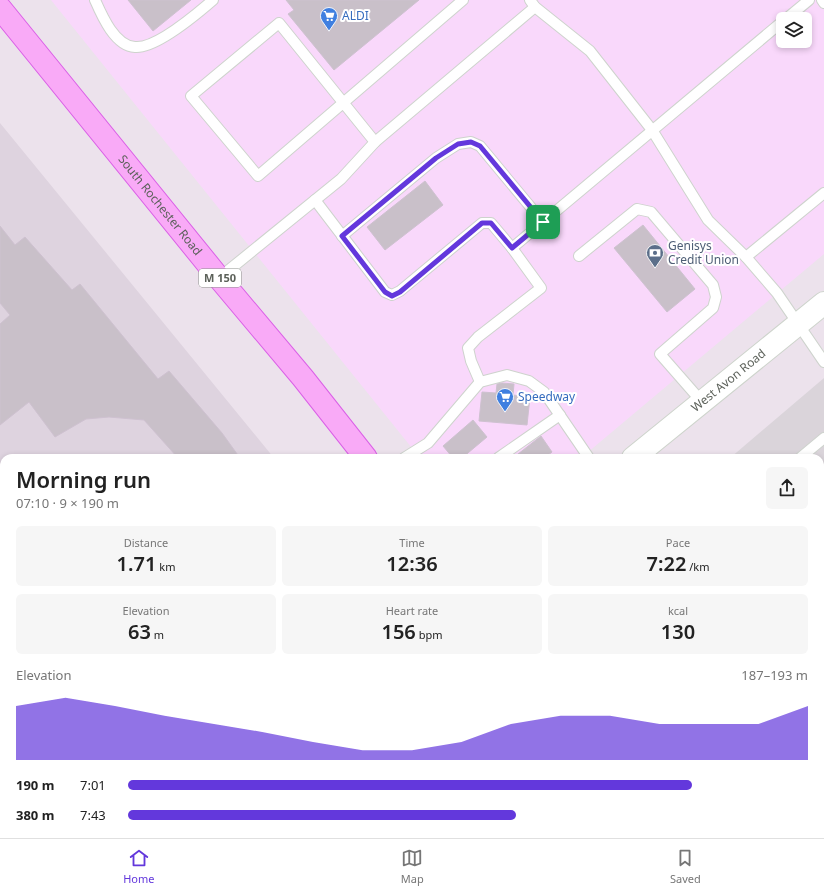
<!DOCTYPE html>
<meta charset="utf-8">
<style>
:root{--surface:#fff;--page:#f6f6f6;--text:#222;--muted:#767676;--line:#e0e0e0;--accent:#6338dc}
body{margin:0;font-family:"Noto Sans",sans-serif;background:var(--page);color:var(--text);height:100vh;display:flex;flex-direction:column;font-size:15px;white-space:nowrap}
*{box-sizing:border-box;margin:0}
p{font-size:13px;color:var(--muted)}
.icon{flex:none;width:22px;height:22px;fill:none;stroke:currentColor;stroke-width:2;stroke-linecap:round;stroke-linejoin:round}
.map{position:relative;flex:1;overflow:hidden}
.side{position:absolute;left:0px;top:454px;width:824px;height:384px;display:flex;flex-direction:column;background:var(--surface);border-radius:12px 12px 0 0;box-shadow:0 2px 6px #0003}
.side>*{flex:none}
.fabs{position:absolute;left:776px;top:12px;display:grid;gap:8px}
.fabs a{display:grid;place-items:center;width:36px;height:36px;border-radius:6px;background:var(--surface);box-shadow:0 2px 6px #0003;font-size:20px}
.pin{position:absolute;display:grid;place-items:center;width:34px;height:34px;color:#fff;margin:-17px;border-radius:8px;box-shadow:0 2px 6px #0006}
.round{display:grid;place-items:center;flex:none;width:42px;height:42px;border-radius:6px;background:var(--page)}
.head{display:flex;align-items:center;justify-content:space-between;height:68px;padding:0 16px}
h1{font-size:22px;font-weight:600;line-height:30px}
.stats{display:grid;grid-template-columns:repeat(3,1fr);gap:6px;height:68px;padding:4px 16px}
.stats div{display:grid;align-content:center;border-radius:6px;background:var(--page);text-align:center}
.stats b{font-size:20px;font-weight:600}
.stats small{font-size:11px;font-weight:400}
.stats p{font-size:11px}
.chart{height:112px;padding:8px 16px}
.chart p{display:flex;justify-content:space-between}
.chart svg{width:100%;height:72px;margin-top:4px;fill:var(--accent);opacity:.7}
ul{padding:0 16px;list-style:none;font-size:13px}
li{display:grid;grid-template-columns:64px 48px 1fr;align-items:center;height:30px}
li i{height:10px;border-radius:5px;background:var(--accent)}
.tab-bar{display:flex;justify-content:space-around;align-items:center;height:56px;border-top:1px solid var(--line);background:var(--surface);font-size:11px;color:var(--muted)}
.tab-bar a{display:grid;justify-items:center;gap:2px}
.tab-bar .active{color:var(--accent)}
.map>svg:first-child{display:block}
.commercial{fill:#f9d8fb;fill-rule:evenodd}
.industrial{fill:#dad4da}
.education{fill:#ded3df}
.building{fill:#c9c0c9;stroke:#cec1d0}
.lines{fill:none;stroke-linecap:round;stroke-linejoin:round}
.service-casing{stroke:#ced3cd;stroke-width:12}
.secondary-casing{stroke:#ced4cc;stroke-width:24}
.primary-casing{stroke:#da60e6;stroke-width:24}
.service{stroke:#fff;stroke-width:10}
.secondary{stroke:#fff;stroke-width:22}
.primary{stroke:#f9aaf7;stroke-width:22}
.route-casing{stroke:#fff;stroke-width:8}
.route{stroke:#6338dc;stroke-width:5}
.labels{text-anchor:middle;stroke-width:4;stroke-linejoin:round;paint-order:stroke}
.shield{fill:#fff;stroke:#8d908c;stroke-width:1}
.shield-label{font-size:11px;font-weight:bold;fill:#5c615a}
.shop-label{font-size:12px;fill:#366cbe;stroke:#fff;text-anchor:start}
.street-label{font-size:12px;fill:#5c615a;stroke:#fff}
.service-label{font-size:12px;fill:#4e5e75;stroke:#fff;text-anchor:start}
</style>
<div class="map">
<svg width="824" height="838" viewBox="0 0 824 838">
<rect width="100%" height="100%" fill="#ece2ec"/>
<g class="commercial">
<path d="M51,0h773v254l-243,204h-161zM783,19h22v22h-22z"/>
<path d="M263,834h378l3,4h-385z"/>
</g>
<path class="industrial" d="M824,378v460h-77l-3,-4h76v-376h-90z"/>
<path class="education" d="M0,123l274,335h-270v376h88l-5,4h-87z"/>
<g class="building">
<path d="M128,0h63l-38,31z"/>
<path d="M286,0h133l-85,70 -46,-56 6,-4z"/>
<path d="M425,181l18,24 -58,45 -18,-23z"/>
<path d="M643,225l52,64 -28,23 -53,-64z"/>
<path d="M0,226l15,19 10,-8 47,53 8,-6 78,95 11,-8 53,62 18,25h-62l-34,-38 -35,-3 -23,2 -31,18 -26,-35 -29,23v-101l10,-9 -10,-12z"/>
<path d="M502,383l12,1 -1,11 17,2 -3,28 -48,-4 3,-29 14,1 1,-9z"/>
<path d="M473,420l14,17 -25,21h-9l-10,-12z"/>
<path d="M541,436l11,16 -8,6h-31z"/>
</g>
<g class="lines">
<defs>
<g id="service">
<path d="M95,0c7,16 20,46 40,47 21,2 63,-34 78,-47"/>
<path d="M530,0l5,7 55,44 62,79 56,90 38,37 31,36 47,69"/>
<path d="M822,0l2,3"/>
<path d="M786,19l23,-19"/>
<path d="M375,142l-96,-119 -88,73 67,80 205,-176"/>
<path d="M315,200l70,92 7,3 8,-4 82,-68h9l21,25 271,-227"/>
<path d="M342,236l94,-78 22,-14 13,-2 9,4 63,76"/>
<path d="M579,256l58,-47 14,3 62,73 3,12 -3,11 -53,46 42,48"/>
<path d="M746,257l78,-64"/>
<path d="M219,278l122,-99 34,-37 160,-135"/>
<path d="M480,382l-9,-21 -3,-13 10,-11 63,-49 -29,-40"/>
<path d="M404,458l24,-15 52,-61 27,-7 22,6 15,11 45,66"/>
<path d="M498,458l62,-43"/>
<path d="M800,458l24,-20"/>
<path d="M820,505l4,-3"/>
<path d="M210,834l3,4"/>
<path d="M278,834l3,4"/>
<path d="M491,834l3,4"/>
<path d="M559,834l4,4"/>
<path d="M327,838l4,-4"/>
<path d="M581,838l1,-4"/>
<path d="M590,838l7,-4"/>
</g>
<g id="secondary">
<path id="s1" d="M633,458l191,-155"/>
<path d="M183,838l5,-4"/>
</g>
<g id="primary">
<path id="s2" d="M0,8l219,270 84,100 63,80"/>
<path d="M676,834l3,4"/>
</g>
</defs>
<use href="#service" class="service-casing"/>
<use href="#secondary" class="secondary-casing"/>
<use href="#primary" class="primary-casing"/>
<use href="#service" class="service"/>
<use href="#secondary" class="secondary"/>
<use href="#primary" class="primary"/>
</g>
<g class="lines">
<defs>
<path id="route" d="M471,142l9,4 63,76 -31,26 -21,-25h-9l-82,69 -8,4 -7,-4 -43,-56 94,-78 22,-14z"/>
</defs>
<use href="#route" class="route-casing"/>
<use href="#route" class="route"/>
</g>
<defs>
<symbol id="supermarket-pin" viewBox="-11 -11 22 30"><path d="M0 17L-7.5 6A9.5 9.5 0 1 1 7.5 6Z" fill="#3f7fe0" stroke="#fff"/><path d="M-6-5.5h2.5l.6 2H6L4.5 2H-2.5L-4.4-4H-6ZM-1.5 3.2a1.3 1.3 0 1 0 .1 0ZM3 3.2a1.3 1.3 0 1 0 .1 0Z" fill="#fff"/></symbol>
<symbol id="bank-pin" viewBox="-11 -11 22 30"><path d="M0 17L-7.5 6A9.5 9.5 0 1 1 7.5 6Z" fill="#5c6f8a" stroke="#fff"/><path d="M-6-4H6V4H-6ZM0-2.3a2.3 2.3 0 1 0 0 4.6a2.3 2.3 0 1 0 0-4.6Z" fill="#fff"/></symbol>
</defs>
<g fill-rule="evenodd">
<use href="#supermarket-pin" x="319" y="6" width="20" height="27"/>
<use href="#bank-pin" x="645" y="243" width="20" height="27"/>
<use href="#supermarket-pin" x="495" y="387" width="20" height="27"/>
</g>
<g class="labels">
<rect class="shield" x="199" y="269" width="42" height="18" rx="3"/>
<g class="shield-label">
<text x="220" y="282">M 150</text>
</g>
<g class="shop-label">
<text x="342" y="20">ALDI</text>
<text x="518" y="401">Speedway</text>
</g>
<g class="street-label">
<text dy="4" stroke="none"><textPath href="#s2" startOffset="254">South Rochester Road</textPath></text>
<text dy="4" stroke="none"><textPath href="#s1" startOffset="123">West Avon Road</textPath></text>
</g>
<g class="service-label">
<text x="668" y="250">Genisys<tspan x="668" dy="14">Credit Union</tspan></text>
</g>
</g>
</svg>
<div class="fabs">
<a><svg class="icon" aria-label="layers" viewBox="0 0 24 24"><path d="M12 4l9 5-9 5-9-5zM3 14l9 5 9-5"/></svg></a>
</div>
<div class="pin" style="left:543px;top:222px;background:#1e9e55"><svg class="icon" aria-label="arrive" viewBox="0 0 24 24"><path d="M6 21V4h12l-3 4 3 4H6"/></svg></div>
<section class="side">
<div class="head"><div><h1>Morning run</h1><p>07:10 · 9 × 190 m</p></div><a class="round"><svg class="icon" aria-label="share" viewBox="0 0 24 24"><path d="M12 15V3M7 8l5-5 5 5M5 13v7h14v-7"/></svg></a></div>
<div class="stats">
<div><p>Distance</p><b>1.71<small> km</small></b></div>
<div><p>Time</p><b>12:36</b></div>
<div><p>Pace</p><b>7:22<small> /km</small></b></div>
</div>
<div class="stats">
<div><p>Elevation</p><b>63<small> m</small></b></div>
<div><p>Heart rate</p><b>156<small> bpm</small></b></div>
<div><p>kcal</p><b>130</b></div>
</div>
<div class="chart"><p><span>Elevation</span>187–193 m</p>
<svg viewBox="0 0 160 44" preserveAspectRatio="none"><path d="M0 44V11L10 6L20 11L30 17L40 22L50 27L60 33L70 38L80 38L90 33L100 22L110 17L120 17L130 22L140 22L150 22L160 11V44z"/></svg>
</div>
<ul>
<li><b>190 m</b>7:01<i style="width:83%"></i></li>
<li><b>380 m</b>7:43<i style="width:57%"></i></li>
</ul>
</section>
</div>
<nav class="tab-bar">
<a class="active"><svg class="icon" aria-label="home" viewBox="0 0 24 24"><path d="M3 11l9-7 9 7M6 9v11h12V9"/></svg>Home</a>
<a><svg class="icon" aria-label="map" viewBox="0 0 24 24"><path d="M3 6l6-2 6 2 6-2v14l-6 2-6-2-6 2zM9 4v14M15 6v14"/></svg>Map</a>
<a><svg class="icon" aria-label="saved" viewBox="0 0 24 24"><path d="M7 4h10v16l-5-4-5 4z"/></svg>Saved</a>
</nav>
